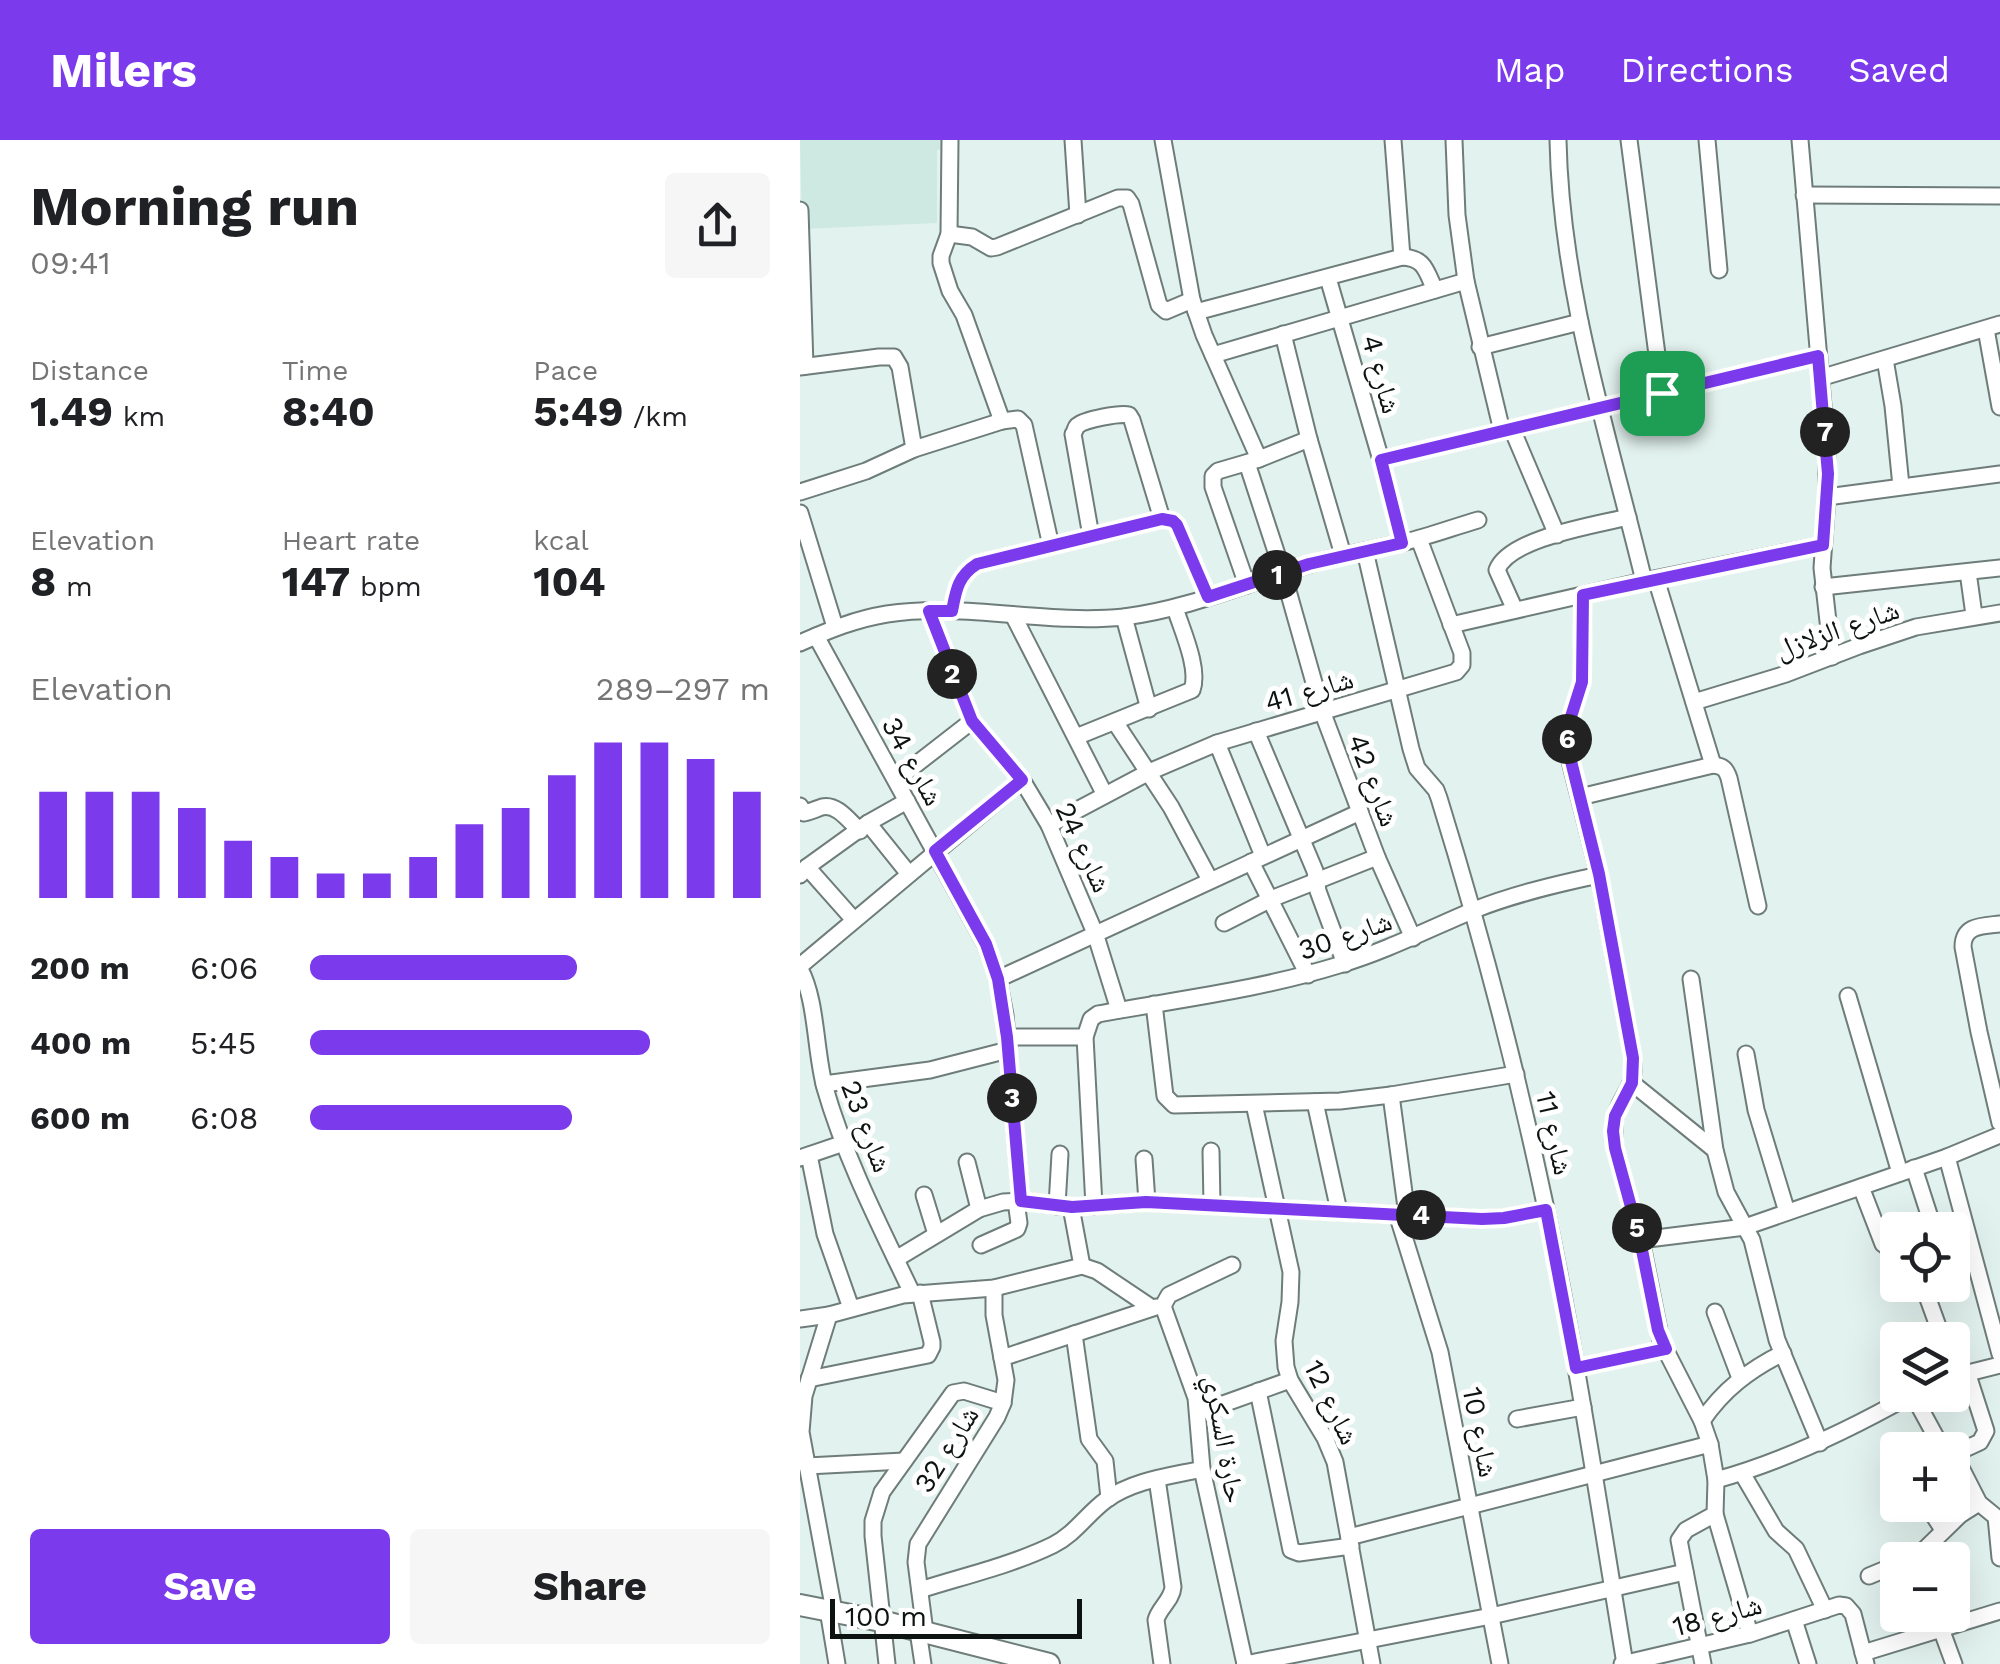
<!DOCTYPE html>
<meta charset="utf-8">
<style>
:root{--surface:#fff;--page:#f6f6f6;--text:#202124;--muted:#757577;--accent:#7c3aed}
body{margin:0;font-family:"Work Sans","Noto Naskh Arabic",sans-serif;background:var(--page);color:var(--text);height:100vh;display:flex;flex-direction:column;font-size:38px;white-space:nowrap}
*{box-sizing:border-box;margin:0}
p{font-size:32px;color:var(--muted)}
.icon{flex:none;width:55px;height:55px;fill:none;stroke:currentColor;stroke-width:2;stroke-linecap:round;stroke-linejoin:round}
.map{position:relative;flex:1;overflow:hidden}
.details{display:flex;flex-direction:column;background:var(--surface);width:800px}
.details>*{flex:none}
.fabs{position:absolute;left:1080px;top:1072px;display:grid;gap:20px}
.fabs a{display:grid;place-items:center;width:90px;height:90px;border-radius:10px;background:var(--surface);box-shadow:0 10px 40px #0002;font-size:50px}
.scale{position:absolute;left:30px;bottom:25px;width:252px;box-sizing:border-box;padding-left:10px;border:5px solid #0d1311;border-top:0;font-size:28px;line-height:35px;white-space:nowrap;color:#0d1311;-webkit-text-stroke:8px #fff;paint-order:stroke}
.pin{position:absolute;display:grid;place-items:center;width:85px;height:85px;color:#fff;margin:-42px;border-radius:20px;box-shadow:0 5px 15px #0006}
.km{position:absolute;width:50px;height:50px;margin:-25px;border-radius:50%;background:#222;color:#fff;font-size:28px;line-height:50px;text-align:center}
.round{display:grid;place-items:center;flex:none;width:105px;height:105px;border-radius:10px;background:var(--page)}
.summary{display:flex;align-items:center;justify-content:space-between;height:170px;padding:0 30px}
h1{font-size:55px;font-weight:700;line-height:75px}
.figures{display:grid;grid-template-columns:repeat(3,1fr);gap:15px;height:170px;padding:10px 30px}
.figures div{display:grid;align-content:center}
.figures b{font-size:42px;font-weight:700}
.figures small{font-size:28px;font-weight:400}
.figures p{font-size:28px}
.chart{height:280px;padding:20px 30px}
.chart p{display:flex;justify-content:space-between}
.chart svg{width:100%;height:180px;margin-top:10px;stroke:var(--accent);stroke-width:6}
.primary-button{display:flex;gap:20px;margin-top:auto;padding:20px 30px}
.primary-button a{flex:1;height:115px;border-radius:10px;background:var(--accent);color:#fff;font-size:40px;font-weight:700;line-height:115px;text-align:center}
.primary-button a+a{background:var(--page);color:var(--text)}
ul{padding:0 30px;list-style:none;font-size:32px}
li{display:grid;grid-template-columns:160px 120px 1fr;align-items:center;height:75px}
li i{height:25px;border-radius:12px;background:var(--accent)}
header{display:flex;align-items:center;gap:60px;box-sizing:border-box;height:140px;padding:0 50px;background:var(--accent);color:#fff}
header strong{font-size:48px}
nav{display:flex;gap:55px;margin-inline-start:auto;font-size:35px}
main{display:flex;flex:1;min-height:0}
.map>svg:first-child{display:block}
.built{fill:#cee8e2}
.lines{fill:none;stroke-linecap:round;stroke-linejoin:round}
.minor-casing{stroke:#6e7d7a;stroke-width:19}
.tertiary-casing{stroke:#6e7d7a;stroke-width:24}
.minor{stroke:#fff;stroke-width:15}
.tertiary{stroke:#fff;stroke-width:20}
.route-casing{stroke:#fff;stroke-width:20}
.route{stroke:#7c3aed;stroke-width:12}
.labels{text-anchor:middle;stroke-width:10;stroke-linejoin:round;paint-order:stroke}
.street-label{font-size:28px;fill:#0d1311;stroke:#fff}
</style>
<header>
<strong>Milers</strong>
<nav><a>Map</a><a>Directions</a><a>Saved</a></nav>
</header>
<main>
<section class="details">
<div class="summary"><div><h1>Morning run</h1><p>09:41</p></div><a class="round"><svg class="icon" aria-label="share" viewBox="0 0 24 24"><path d="M12 15V3M7 8l5-5 5 5M5 13v7h14v-7"/></svg></a></div>
<div class="figures">
<div><p>Distance</p><b>1.49<small> km</small></b></div>
<div><p>Time</p><b>8:40</b></div>
<div><p>Pace</p><b>5:49<small> /km</small></b></div>
</div>
<div class="figures">
<div><p>Elevation</p><b>8<small> m</small></b></div>
<div><p>Heart rate</p><b>147<small> bpm</small></b></div>
<div><p>kcal</p><b>104</b></div>
</div>
<div class="chart"><p><span>Elevation</span>289–297 m</p>
<svg viewBox="0 0 160 44" preserveAspectRatio="none"><path d="M5 44V18M15 44V18M25 44V18M35 44V22M45 44V30M55 44V34M65 44V38M75 44V38M85 44V34M95 44V26M105 44V22M115 44V14M125 44V6M135 44V6M145 44V10M155 44V18"/></svg>
</div>
<ul>
<li><b>200 m</b>6:06<i style="width:58%"></i></li>
<li><b>400 m</b>5:45<i style="width:74%"></i></li>
<li><b>600 m</b>6:08<i style="width:57%"></i></li>
</ul>
<div class="primary-button"><a>Save</a><a>Share</a></div>
</section>
<div class="map">
<svg width="1200" height="1524" viewBox="0 0 1200 1524">
<rect width="100%" height="100%" fill="#e2f2ee"/>
<path class="built" d="M0,0h142l1,9 -6,1v73l-135,6z"/>
<g class="lines">
<defs>
<g id="minor">
<path d="M150,0l-1,94 -8,22v7l9,28 14,24 38,106"/>
<path d="M273,0l5,75"/>
<path d="M363,0l29,160 12,35 55,124"/>
<path d="M654,0l3,75 9,66 36,150"/>
<path d="M758,0c3,151 51,296 86,441"/>
<path d="M829,0l33,253"/>
<path d="M907,0l12,130"/>
<path d="M1000,0l27,312v45l-5,71 10,89"/>
<path d="M1004,55l196,1"/>
<path d="M0,70l5,156"/>
<path d="M149,94l23,3 19,11 6,-1 121,-49h9l4,6 28,101 7,6 26,-11"/>
<path d="M602,117c23,1 24,14 33,33"/>
<path d="M528,138l53,182 21,83"/>
<path d="M396,172l206,-55 -9,-117"/>
<path d="M1186,189l14,78"/>
<path d="M483,194l26,105 34,116"/>
<path d="M680,207l100,-25"/>
<path d="M413,215l253,-74"/>
<path d="M1085,219l8,47 8,80"/>
<path d="M0,227l79,-10h15l6,10 14,82"/>
<path d="M1020,238l180,-54"/>
<path d="M712,289l45,106"/>
<path d="M581,320l437,-104"/>
<path d="M447,323l36,110 39,138 55,146 36,81"/>
<path d="M0,352l66,-21 48,-22 88,-28 16,-2 6,6 27,121"/>
<path d="M1027,357l173,-23"/>
<path d="M0,373l35,114"/>
<path d="M291,396l-18,-102c2,-2 2,-6 4,-8 8,-7 43,-13 52,-11l3,5 30,99"/>
<path d="M565,411l46,198 6,19 19,22 3,8c42,136 78,272 107,411 31,150 54,303 79,455"/>
<path d="M1168,432l6,43"/>
<path d="M856,439l57,186"/>
<path d="M447,445l-34,-98v-11l5,-5 41,-12 50,-20"/>
<path d="M1023,447l177,-19"/>
<path d="M783,455l-1,87 -13,41 -2,26 32,126 34,183c2,33 -8,30 -17,56 -4,12 -2,23 -1,34l29,107 17,86 41,80 8,23 6,36 -1,34 -29,16 -7,10 24,124"/>
<path d="M715,470l-18,-40c12,-32 99,-45 131,-53"/>
<path d="M129,471l43,110 50,59 27,45 46,108 24,77"/>
<path d="M152,471c4,-21 6,-35 25,-47l185,-45 11,2 4,4 31,72"/>
<path d="M213,475l92,180"/>
<path d="M324,477l25,92"/>
<path d="M651,485l193,-44 179,-36"/>
<path d="M16,496l170,309 12,34 7,36 16,186"/>
<path d="M0,503c29,-13 56,-24 87,-29 78,-12 158,11 237,3 64,-8 123,-34 184,-52 32,-10 65,-15 97,-23 25,-6 49,-15 73,-22"/>
<path d="M894,562l92,-28 73,-28 57,-19 84,-14"/>
<path d="M315,582l56,85 39,73"/>
<path d="M456,591l59,140 3,20 27,73"/>
<path d="M276,597l116,-47c8,-21 -10,-60 -17,-82"/>
<path d="M417,603l46,113"/>
<path d="M96,640l76,-59"/>
<path d="M780,657l133,-32c10,1 13,4 16,13l29,128"/>
<path d="M0,666l4,7c6,-1 12,-4 18,-6 15,-4 28,15 38,24"/>
<path d="M68,683l41,51"/>
<path d="M249,685l100,-53 68,-29 239,-71 6,-7v-12l-43,-114"/>
<path d="M451,722l57,113"/>
<path d="M7,727l47,53"/>
<path d="M0,735l7,-8 61,-44 39,-22"/>
<path d="M424,783l47,-24 106,-42"/>
<path d="M1200,784c-18,2 -37,1 -37,23l16,85 21,91"/>
<path d="M0,826l222,-186"/>
<path d="M0,829c17,31 15,83 25,119 20,70 56,140 87,205"/>
<path d="M198,839l362,-167"/>
<path d="M891,839l24,171 11,42 26,48 25,100 43,103"/>
<path d="M1048,856l52,177"/>
<path d="M354,864l11,92 9,9 166,-4 51,-6 125,-21"/>
<path d="M207,897h78"/>
<path d="M946,914l10,56 31,102"/>
<path d="M832,943l83,67"/>
<path d="M24,944l106,-14 78,-20"/>
<path d="M591,955l16,120"/>
<path d="M515,962l24,109"/>
<path d="M454,964l37,168 -1,30 -6,39 2,26 4,13 35,58 10,24 37,202"/>
<path d="M411,1011l1,54"/>
<path d="M9,1015l16,79 26,74"/>
<path d="M1147,1017l53,197"/>
<path d="M0,1018l44,-15"/>
<path d="M344,1019l3,43"/>
<path d="M167,1022l12,47"/>
<path d="M1114,1028l20,62"/>
<path d="M1061,1047l22,57 4,3 11,1"/>
<path d="M124,1055l12,39"/>
<path d="M257,1066l3,-52"/>
<path d="M294,1066l-9,-169 6,-18 7,-5c82,-15 160,-24 241,-49 47,-14 90,-36 135,-55 40,-16 83,-26 125,-35"/>
<path d="M271,1067l11,59"/>
<path d="M597,1074l43,138 60,312"/>
<path d="M840,1100l105,-13 202,-70 53,-22"/>
<path d="M181,1105l36,-16 2,-6 -3,-22"/>
<path d="M96,1119l83,-50 24,-7 18,-1 50,6 76,-5 335,17 22,-1 42,-8"/>
<path d="M432,1125l-63,30 -5,9v5l32,89 6,71 43,195"/>
<path d="M1123,1145l20,55"/>
<path d="M915,1172l25,66"/>
<path d="M29,1175l-25,81 -3,36 33,179"/>
<path d="M0,1179l29,-4 74,-20 91,-7 88,-22 15,5 55,37"/>
<path d="M274,1194l15,105 16,22 4,37"/>
<path d="M202,1218l154,-51"/>
<path d="M776,1228l90,-19"/>
<path d="M1152,1237l48,-12"/>
<path d="M9,1239l119,-24 4,-8v-5l-12,-49"/>
<path d="M458,1251l33,159 8,3 52,-7"/>
<path d="M1113,1255l30,55"/>
<path d="M398,1273l92,-33"/>
<path d="M717,1279l66,-12"/>
<path d="M902,1281c21,-31 47,-51 81,-68"/>
<path d="M1154,1314l25,49 17,14 4,41"/>
<path d="M1152,1315l28,-13 6,-11 -19,-59"/>
<path d="M7,1326l97,-5"/>
<path d="M942,1333l34,58 20,18 29,61"/>
<path d="M357,1339l16,108c-1,13 -14,21 -17,33l6,44"/>
<path d="M916,1340c69,-19 133,-50 195,-85"/>
<path d="M1127,1365l16,25"/>
<path d="M915,1374l35,120"/>
<path d="M549,1397l361,-93"/>
<path d="M1108,1420l15,-9 37,-36 19,-12"/>
<path d="M1069,1436l29,-12"/>
<path d="M120,1450c44,-14 92,-25 133,-45 22,-11 34,-31 53,-45 27,-20 65,-24 96,-31"/>
<path d="M28,1470l9,54"/>
<path d="M1136,1475l18,49"/>
<path d="M994,1480l14,44"/>
<path d="M118,1491l5,33"/>
<path d="M125,1492l-9,-70 2,-18 79,-127 6,-14 3,-23 -12,-65v-27"/>
<path d="M1063,1513l137,-42"/>
<path d="M87,1524l-14,-128v-15l9,-29 71,-99 11,-2 39,12"/>
<path d="M445,1524l246,-48 194,-44"/>
<path d="M822,1524l128,-30 89,-29 7,1 7,8 13,50"/>
</g>
<path id="tertiary" d="M0,1465l81,16 168,43"/>
</defs>
<use href="#minor" class="minor-casing"/>
<use href="#tertiary" class="tertiary-casing"/>
<use href="#minor" class="minor"/>
<use href="#tertiary" class="tertiary"/>
</g>
<g class="lines">
<defs>
<path id="route" d="M1018,216l10,118 -5,71 -240,50 -1,87 -13,41 -1,26 31,125 34,184 -1,25 -17,33 -2,15 2,17 25,92 18,90 8,19 -90,19 -30,-158 -42,8 -22,1 -336,-17 -74,5 -51,-6 -14,-164 -9,-58 -12,-35 -51,-93 87,-71 -50,-59 -43,-110h23c4,-21 6,-35 25,-47l185,-45 11,2 4,4 31,72 101,-33 93,-21 -21,-83z"/>
</defs>
<use href="#route" class="route-casing"/>
<use href="#route" class="route"/>
</g>
<g class="labels">
<g class="street-label">
<text transform="translate(582 234) rotate(74)" y="10">شارع 4</text>
<text transform="translate(1037 489) rotate(-19)" y="10">شارع الزلازل</text>
<text transform="translate(509 550) rotate(-16)" y="10">شارع 41</text>
<text transform="translate(113 621) rotate(61)" y="10">شارع 34</text>
<text transform="translate(574 640) rotate(69)" y="10">شارع 42</text>
<text transform="translate(284 707) rotate(65)" y="10">شارع 24</text>
<text transform="translate(545 795) rotate(-19)" y="10">شارع 30</text>
<text transform="translate(67 986) rotate(69)" y="10">شارع 23</text>
<text transform="translate(755 993) rotate(77)" y="10">شارع 11</text>
<text transform="translate(532 1262) rotate(64)" y="10">شارع 12</text>
<text transform="translate(681 1292) rotate(79)" y="10">شارع 10</text>
<text transform="translate(425 1299) rotate(80)" y="10">حارة السكري</text>
<text transform="translate(146 1309) rotate(-58)" y="10">شارع 32</text>
<text transform="translate(917 1475) rotate(-15)" y="10">شارع 18</text>
</g>
</g>
</svg>
<div class="fabs">
<a><svg class="icon" aria-label="locate" viewBox="0 0 24 24"><circle cx="12" cy="12" r="6"/><path d="M12 2v4M12 18v4M2 12h4M18 12h4"/></svg></a>
<a><svg class="icon" aria-label="layers" viewBox="0 0 24 24"><path d="M12 4l9 5-9 5-9-5zM3 14l9 5 9-5"/></svg></a>
<a>+</a>
<a>−</a>
</div>
<div class="scale">100 m</div>
<div class="pin" style="left:862px;top:253px;background:#1e9e55"><svg class="icon" aria-label="arrive" viewBox="0 0 24 24"><path d="M6 21V4h12l-3 4 3 4H6"/></svg></div>
<b class="km" style="left:477px;top:435px">1</b>
<b class="km" style="left:152px;top:534px">2</b>
<b class="km" style="left:212px;top:958px">3</b>
<b class="km" style="left:621px;top:1075px">4</b>
<b class="km" style="left:837px;top:1088px">5</b>
<b class="km" style="left:767px;top:599px">6</b>
<b class="km" style="left:1025px;top:292px">7</b>
</div>
</main>
